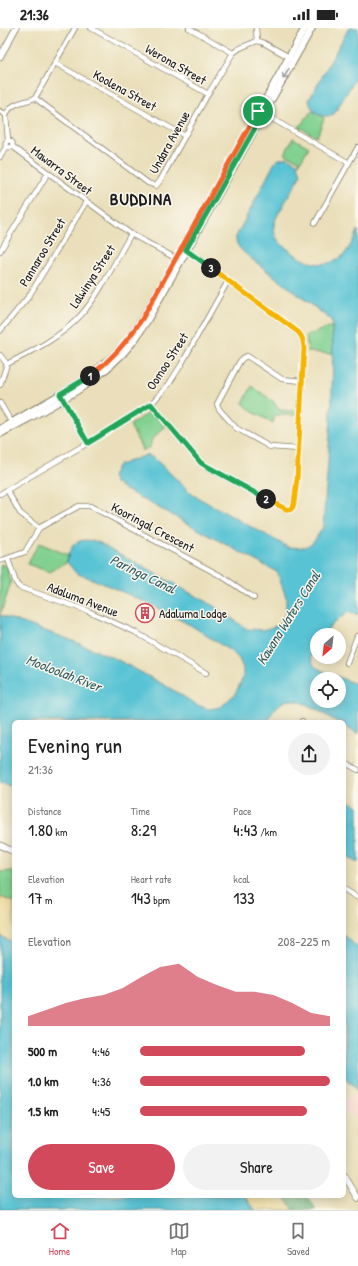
<!DOCTYPE html>
<meta charset="utf-8">
<style>
:root{--surface:#fff;--page:#f2f2f2;--text:#222;--muted:#767676;--line:#e0e0e0;--accent:#d1495b}
body{margin:0;font-family:"Patrick Hand",sans-serif;background:var(--page);color:var(--text);height:100vh;display:flex;flex-direction:column;font-size:15px;white-space:nowrap}
*{box-sizing:border-box;margin:0}
p{font-size:13px;color:var(--muted)}
.icon{flex:none;width:22px;height:22px;fill:none;stroke:currentColor;stroke-width:2;stroke-linecap:round;stroke-linejoin:round}
.map{position:relative;flex:1;overflow:hidden}
.panel{position:absolute;left:12px;top:692px;width:334px;height:478px;display:flex;flex-direction:column;background:var(--surface);border-radius:6px;box-shadow:0 2px 10px #0003}
.panel>*{flex:none}
.needle{width:26px;rotate:208deg}
.tools{position:absolute;left:310px;top:600px;display:grid;gap:8px}
.tools a{display:grid;place-items:center;width:36px;height:36px;border-radius:50%;background:var(--surface);box-shadow:0 2px 10px #0003;font-size:20px}
.pin{position:absolute;display:grid;place-items:center;width:34px;height:34px;color:#fff;margin:-17px;border:2px solid #fff;border-radius:50%;box-shadow:0 1px 4px #0007}
.km{position:absolute;width:20px;height:20px;margin:-10px;border-radius:50%;background:#222;color:#fff;font-size:11px;line-height:20px;text-align:center}
.round{display:grid;place-items:center;flex:none;width:42px;height:42px;border-radius:21px;background:var(--page)}
.summary{display:flex;align-items:center;justify-content:space-between;height:68px;padding:0 16px}
h1{font-size:22px;font-weight:600;line-height:30px}
.metrics{display:grid;grid-template-columns:repeat(3,1fr);gap:6px;height:68px;padding:4px 16px}
.metrics div{display:grid;align-content:center}
.metrics b{font-size:17px;font-weight:600}
.metrics small{font-size:11px;font-weight:400}
.metrics p{font-size:11px}
.chart{height:112px;padding:8px 16px}
.chart p{display:flex;justify-content:space-between}
.chart svg{width:100%;height:72px;margin-top:4px;fill:var(--accent);opacity:.7}
.button{display:flex;gap:8px;margin-top:auto;padding:8px 16px}
.button a{flex:1;height:46px;border-radius:24px;background:var(--accent);color:#fff;font-size:16px;font-weight:600;line-height:46px;text-align:center}
.button a+a{background:var(--page);color:var(--text)}
ul{padding:0 16px;list-style:none;font-size:13px}
li{display:grid;grid-template-columns:64px 48px 1fr;align-items:center;height:30px}
li i{height:10px;border-radius:5px;background:var(--accent)}
.status{display:flex;justify-content:space-between;align-items:center;height:28px;padding:0 20px;background:var(--surface);direction:ltr}
.status svg{height:11px;fill:currentColor}
.tab-bar{display:flex;justify-content:space-around;align-items:center;height:56px;border-top:1px solid var(--line);background:var(--surface);font-size:11px;color:var(--muted)}
.tab-bar a{display:grid;justify-items:center;gap:2px}
.tab-bar .active{color:var(--accent)}
.map>svg:first-child{display:block}
.built{fill:#f7d1c6}
.green{fill:#82d191;stroke:#4f7656}
.forest{fill:#69b37b;stroke:#42684c}
.sand{fill:#eeda9e;stroke:#857b5d}
.water{fill:#59c3d4;stroke:#3a7078;fill-rule:evenodd}
.lines{fill:none;stroke-linecap:round;stroke-linejoin:round}
.minor-casing{stroke:#837e6b;stroke-width:6}
.tertiary-casing{stroke:#837e6b;stroke-width:7}
.secondary-casing{stroke:#837e6b;stroke-width:8}
.minor{stroke:#fff;stroke-width:4.5}
.tertiary{stroke:#fff;stroke-width:5.5}
.secondary{stroke:#fff;stroke-width:6}
.oneway{stroke:#999}
.split-1-casing{stroke:#fff;stroke-width:8}
.split-2-casing{stroke:#fff;stroke-width:8}
.split-3-casing{stroke:#fff;stroke-width:8}
.split-4-casing{stroke:#fff;stroke-width:8}
.split-1{stroke:#f0652b;stroke-width:5}
.split-2{stroke:#22a559;stroke-width:5}
.split-3{stroke:#f5b400;stroke-width:5}
.split-4{stroke:#22a559;stroke-width:5}
.labels{text-anchor:middle;stroke-width:3;stroke-linejoin:round;paint-order:stroke}
.street-label{font-size:13px;fill:#1c1c1c;stroke:#fbf7ec}
.poi-label{font-size:13px;fill:#1c1c1c;stroke:#fbf7ec;text-anchor:start}
.water-label{font-size:14px;font-style:italic;fill:#345f66;stroke:#fbf7ec}
.district-label{font-size:17px;font-weight:bold;letter-spacing:1px;fill:#1c1c1c;stroke:#fbf7ec}
</style>
<div class="status"><b>21:36</b><svg viewBox="0 0 49 12"><path d="M0 12V9h3v3zM5 12V6h3v6zM10 12V3h3v9zM15 12V0h3v12zM26 1h20v11H26zM47 4h2v5h-2z"/></svg></div>
<div class="map">
<svg width="358" height="1182" viewBox="0 0 358 1182">
<rect width="100%" height="100%" fill="#fbf7ec"/>
<filter id="ink" filterUnits="userSpaceOnUse"><feTurbulence type="fractalNoise" baseFrequency=".025" numOctaves="2"/><feDisplacementMap in="SourceGraphic" scale="8" xChannelSelector="R" yChannelSelector="G"/><feConvolveMatrix kernelMatrix="1 2 1 2 8 2 1 2 1" color-interpolation-filters="sRGB"/></filter>
<filter id="wash" filterUnits="userSpaceOnUse"><feTurbulence type="fractalNoise" baseFrequency=".012" numOctaves="4" result="noise"/><feDisplacementMap in="SourceGraphic" scale="16" xChannelSelector="R" yChannelSelector="G"/><feGaussianBlur stdDeviation="0.9" result="paint"/><feColorMatrix in="noise" values="0 0 0 0 0 0 0 0 0 0 0 0 0 0 0 0 0 1.4 0 .05"/><feComposite in="paint" operator="in"/></filter>
<g filter="url(#wash)">
<rect width="100%" height="100%" fill="#eadfba"/>
<path class="built" d="M357,1063l1,1v29l-14,-12v-8z"/>
<g class="green">
<path d="M312,83l12,7 -7,19 -18,-10z"/>
<path d="M293,110l16,9 -10,17v-4l-14,-6z"/>
<path d="M332,298l1,28 -25,-2 -2,-16z"/>
<path d="M252,358l22,16 5,8 17,1v4h-21l-2,8 -22,-12 -8,-8z"/>
<path d="M148,385l7,1 10,13 -13,12 -2,8 -8,4 -1,-4 -11,-22z"/>
<path d="M39,515l29,12 -1,7 -17,10 -23,-8z"/>
<path d="M0,537h5l2,2 4,16 -11,32z"/>
<path d="M14,843v31l-14,-5v-25z"/>
</g>
<path class="forest" d="M284,1168h23l9,14h-23z"/>
<g class="sand">
<path d="M0,869l14,5v41l-14,-7z"/>
<path d="M245,1168h39l9,14h-38z"/>
</g>
<g class="water">
<path d="M349,0h9v46l-24,40c-12,6 -23,-2 -25,-14z"/>
<path d="M287,129l10,6 4,10c-4,12 -27,44 -27,52 -1,12 6,19 15,25 14,11 30,19 48,10 11,-6 16,-20 21,-30v386l-10,-4 -18,14 -6,9h-7v10l-6,12 3,9 7,4 37,15v49l-14,-8v-4h-7c-12,-7 -40,-28 -54,-20 -8,4 -12,13 -16,20h-253v66l-11,-5 -3,1v-169l68,24 50,21 50,27 29,18 12,4 8,-1 5,-2 13,-12 8,-16v-10l-4,-9 -7,-7 -40,-26 -42,-22 -55,-24 -19,-7 -9,-11c3,-20 12,-25 31,-20l114,63 35,24 16,1 16,-5 7,-12v-16l-9,-25 -153,-83 -8,-5 -4,-7 5,-11 29,-11 8,3 39,37 95,52c22,2 24,-2 35,-20 5,-68 12,-137 9,-205l-2,-3 -81,-62c-6,-6 -14,-11 -13,-20l38,-73 3,-4zM317,651h22v22h-22z"/>
<path d="M344,770l14,8v57l-14,-7z"/>
<path d="M344,907l14,13v144l-6,-9h-3l-5,-7 1,-7 -1,-2z"/>
<path d="M0,908l14,7v253h231l10,14h-255z"/>
</g>
</g>
<g filter="url(#ink)">
<g class="lines">
<defs>
<g id="minor">
<path d="M91,0l117,66"/>
<path d="M189,0l44,25"/>
<path d="M257,13l5,1 29,16"/>
<path d="M55,35l130,73"/>
<path d="M35,70l113,85 8,3 4,-5 48,-87 25,-41 7,-5 17,-7 -1,-13"/>
<path d="M0,83l6,4 2,25"/>
<path d="M262,85l87,50"/>
<path d="M6,87c5,-13 17,-12 29,-17l40,-70"/>
<circle cx="9" cy="116" r="3.5"/>
<path d="M12,118l119,88 48,26"/>
<path d="M0,129l6,-10"/>
<path d="M315,195l43,-76"/>
<path d="M0,223l48,-78"/>
<path d="M0,303l29,-35 57,-94"/>
<path d="M0,327l7,9 -7,21"/>
<path d="M7,336c26,-13 54,-27 74,-49 21,-24 34,-54 50,-81"/>
<path d="M62,370l26,45"/>
<path d="M0,375l13,22"/>
<path d="M151,376l50,59 6,4 78,42 5,1 3,-3 4,-28 7,-131 -3,-13 -117,-87"/>
<path d="M299,421l-29,-2 -34,-19 -17,-19 -2,-5 23,-43 3,-3 4,-2 35,23 20,2"/>
<path d="M7,462l13,23 19,15"/>
<path d="M0,466l93,-54 58,-36 18,-20 12,-19 47,-84"/>
<path d="M39,500l40,-22h11l133,71 31,21"/>
<path d="M8,531l8,24 3,4 69,24 47,21 71,41"/>
<path d="M0,533l25,-9 14,-24"/>
<path d="M347,635l10,-27"/>
<path d="M302,694v-1"/>
<path d="M344,734l14,8"/>
<path d="M344,861l14,9"/>
</g>
<g id="tertiary">
<path d="M0,29l16,-29"/>
<path d="M0,817l14,7"/>
<path d="M344,1147l14,23"/>
</g>
<g id="secondary">
<path d="M0,401l85,-49 30,-26 14,-15 13,-20 35,-60 128,-231"/>
<path d="M0,406c47,-26 99,-49 133,-92 5,-6 9,-14 14,-21l165,-293"/>
</g>
</defs>
<use href="#minor" class="minor-casing"/>
<use href="#tertiary" class="tertiary-casing"/>
<use href="#secondary" class="secondary-casing"/>
<use href="#minor" class="minor"/>
<use href="#tertiary" class="tertiary"/>
<use href="#secondary" class="secondary"/>
</g>
<defs><path id="oneway-shaft" d="M-6 0H5M1.5-3L5.5 0L1.5 3" fill="none" stroke-width="1.6" stroke-linecap="round" stroke-linejoin="round"/></defs>
<use class="oneway" href="#oneway-shaft" transform="translate(286 46) rotate(119)"/>
</g>
<g class="lines" filter="url(#ink)">
<defs>
<path id="split-1" d="M90,348c21,-16 38,-35 52,-57l116,-208"/>
<path id="split-2" d="M90,348l-30,18 28,49 63,-39 50,59 65,36"/>
<path id="split-3" d="M211,240l87,64c5,5 5,9 6,16l-7,131 -3,24 -1,4 -3,3 -4,-1 -20,-10"/>
<path id="split-4" d="M211,240l-25,-18 77,-136 -5,-3"/>
</defs>
<use href="#split-1" class="split-1-casing"/>
<use href="#split-2" class="split-2-casing"/>
<use href="#split-3" class="split-3-casing"/>
<use href="#split-4" class="split-4-casing"/>
<use href="#split-1" class="split-1"/>
<use href="#split-2" class="split-2"/>
<use href="#split-3" class="split-3"/>
<use href="#split-4" class="split-4"/>
</g>
<defs>
<symbol id="building-ring" viewBox="-11 -11 22 22"><circle r="9.5" fill="#fbf7ec" stroke="#d1495b" stroke-width="1.5"/><path d="M-4-6H4V6H1V3H-1V6H-4ZM-2.5-4.3h1.7v1.8h-1.7ZM.8-4.3h1.7v1.8H.8ZM-2.5-1h1.7V.8h-1.7ZM.8-1h1.7V.8H.8Z" fill="#d1495b"/></symbol>
</defs>
<g fill-rule="evenodd">
<use href="#building-ring" x="134" y="574" width="22" height="22"/>
</g>
<g class="labels">
<g class="street-label">
<text transform="translate(176 36) rotate(30)" y="5">Werona Street</text>
<text transform="translate(125 62) rotate(29)" y="5">Koolena Street</text>
<text transform="translate(169 114) rotate(-61)" y="5">Undara Avenue</text>
<text transform="translate(62 142) rotate(37)" y="5">Mawarra Street</text>
<text transform="translate(42 224) rotate(-59)" y="5">Pannaroo Street</text>
<text transform="translate(92 248) rotate(-57)" y="5">Lalwinya Street</text>
<text transform="translate(167 333) rotate(-57)" y="5">Oomoo Street</text>
<text transform="translate(153 499) rotate(28)" y="5">Kooringal Crescent</text>
<text transform="translate(83 571) rotate(21)" y="5">Adaluma Avenue</text>
</g>
<g class="poi-label">
<text x="159" y="590">Adaluma Lodge</text>
</g>
<g class="water-label">
<text transform="translate(143 546) rotate(26)" y="5">Paringa Canal</text>
<text transform="translate(288 590) rotate(-58)" y="5">Kawana Waters Canal</text>
<text transform="translate(64 645) rotate(21)" y="5">Mooloolah River</text>
</g>
<g class="district-label">
<text x="141" y="177">BUDDINA</text>
</g>
</g>
</svg>
<div class="tools">
<a><svg class="needle" viewBox="-14 -14 28 28"><path d="M0-13l5 13h-10z" fill="#e53935"/><path d="M0 13l5-13h-10z" fill="#767676"/></svg></a>
<a><svg class="icon" aria-label="locate" viewBox="0 0 24 24"><circle cx="12" cy="12" r="6"/><path d="M12 2v4M12 18v4M2 12h4M18 12h4"/></svg></a>
</div>
<div class="pin" style="left:258px;top:83px;background:#1e9e55"><svg class="icon" aria-label="arrive" viewBox="0 0 24 24"><path d="M6 21V4h12l-3 4 3 4H6"/></svg></div>
<b class="km" style="left:90px;top:348px">1</b>
<b class="km" style="left:266px;top:471px">2</b>
<b class="km" style="left:211px;top:240px">3</b>
<section class="panel">
<div class="summary"><div><h1>Evening run</h1><p>21:36</p></div><a class="round"><svg class="icon" aria-label="share" viewBox="0 0 24 24"><path d="M12 15V3M7 8l5-5 5 5M5 13v7h14v-7"/></svg></a></div>
<div class="metrics">
<div><p>Distance</p><b>1.80<small> km</small></b></div>
<div><p>Time</p><b>8:29</b></div>
<div><p>Pace</p><b>4:43<small> /km</small></b></div>
</div>
<div class="metrics">
<div><p>Elevation</p><b>17<small> m</small></b></div>
<div><p>Heart rate</p><b>143<small> bpm</small></b></div>
<div><p>kcal</p><b>133</b></div>
</div>
<div class="chart"><p><span>Elevation</span>208–225 m</p>
<svg viewBox="0 0 160 44" preserveAspectRatio="none"><path d="M0 44V38L10 34L20 30L30 27L40 25L50 21L60 14L70 8L80 6L90 14L100 19L110 23L120 23L130 25L140 30L150 36L160 38V44z"/></svg>
</div>
<ul>
<li><b>500 m</b>4:46<i style="width:87%"></i></li>
<li><b>1.0 km</b>4:36<i style="width:100%"></i></li>
<li><b>1.5 km</b>4:45<i style="width:88%"></i></li>
</ul>
<div class="button"><a>Save</a><a>Share</a></div>
</section>
</div>
<nav class="tab-bar">
<a class="active"><svg class="icon" aria-label="home" viewBox="0 0 24 24"><path d="M3 11l9-7 9 7M6 9v11h12V9"/></svg>Home</a>
<a><svg class="icon" aria-label="map" viewBox="0 0 24 24"><path d="M3 6l6-2 6 2 6-2v14l-6 2-6-2-6 2zM9 4v14M15 6v14"/></svg>Map</a>
<a><svg class="icon" aria-label="saved" viewBox="0 0 24 24"><path d="M7 4h10v16l-5-4-5 4z"/></svg>Saved</a>
</nav>
